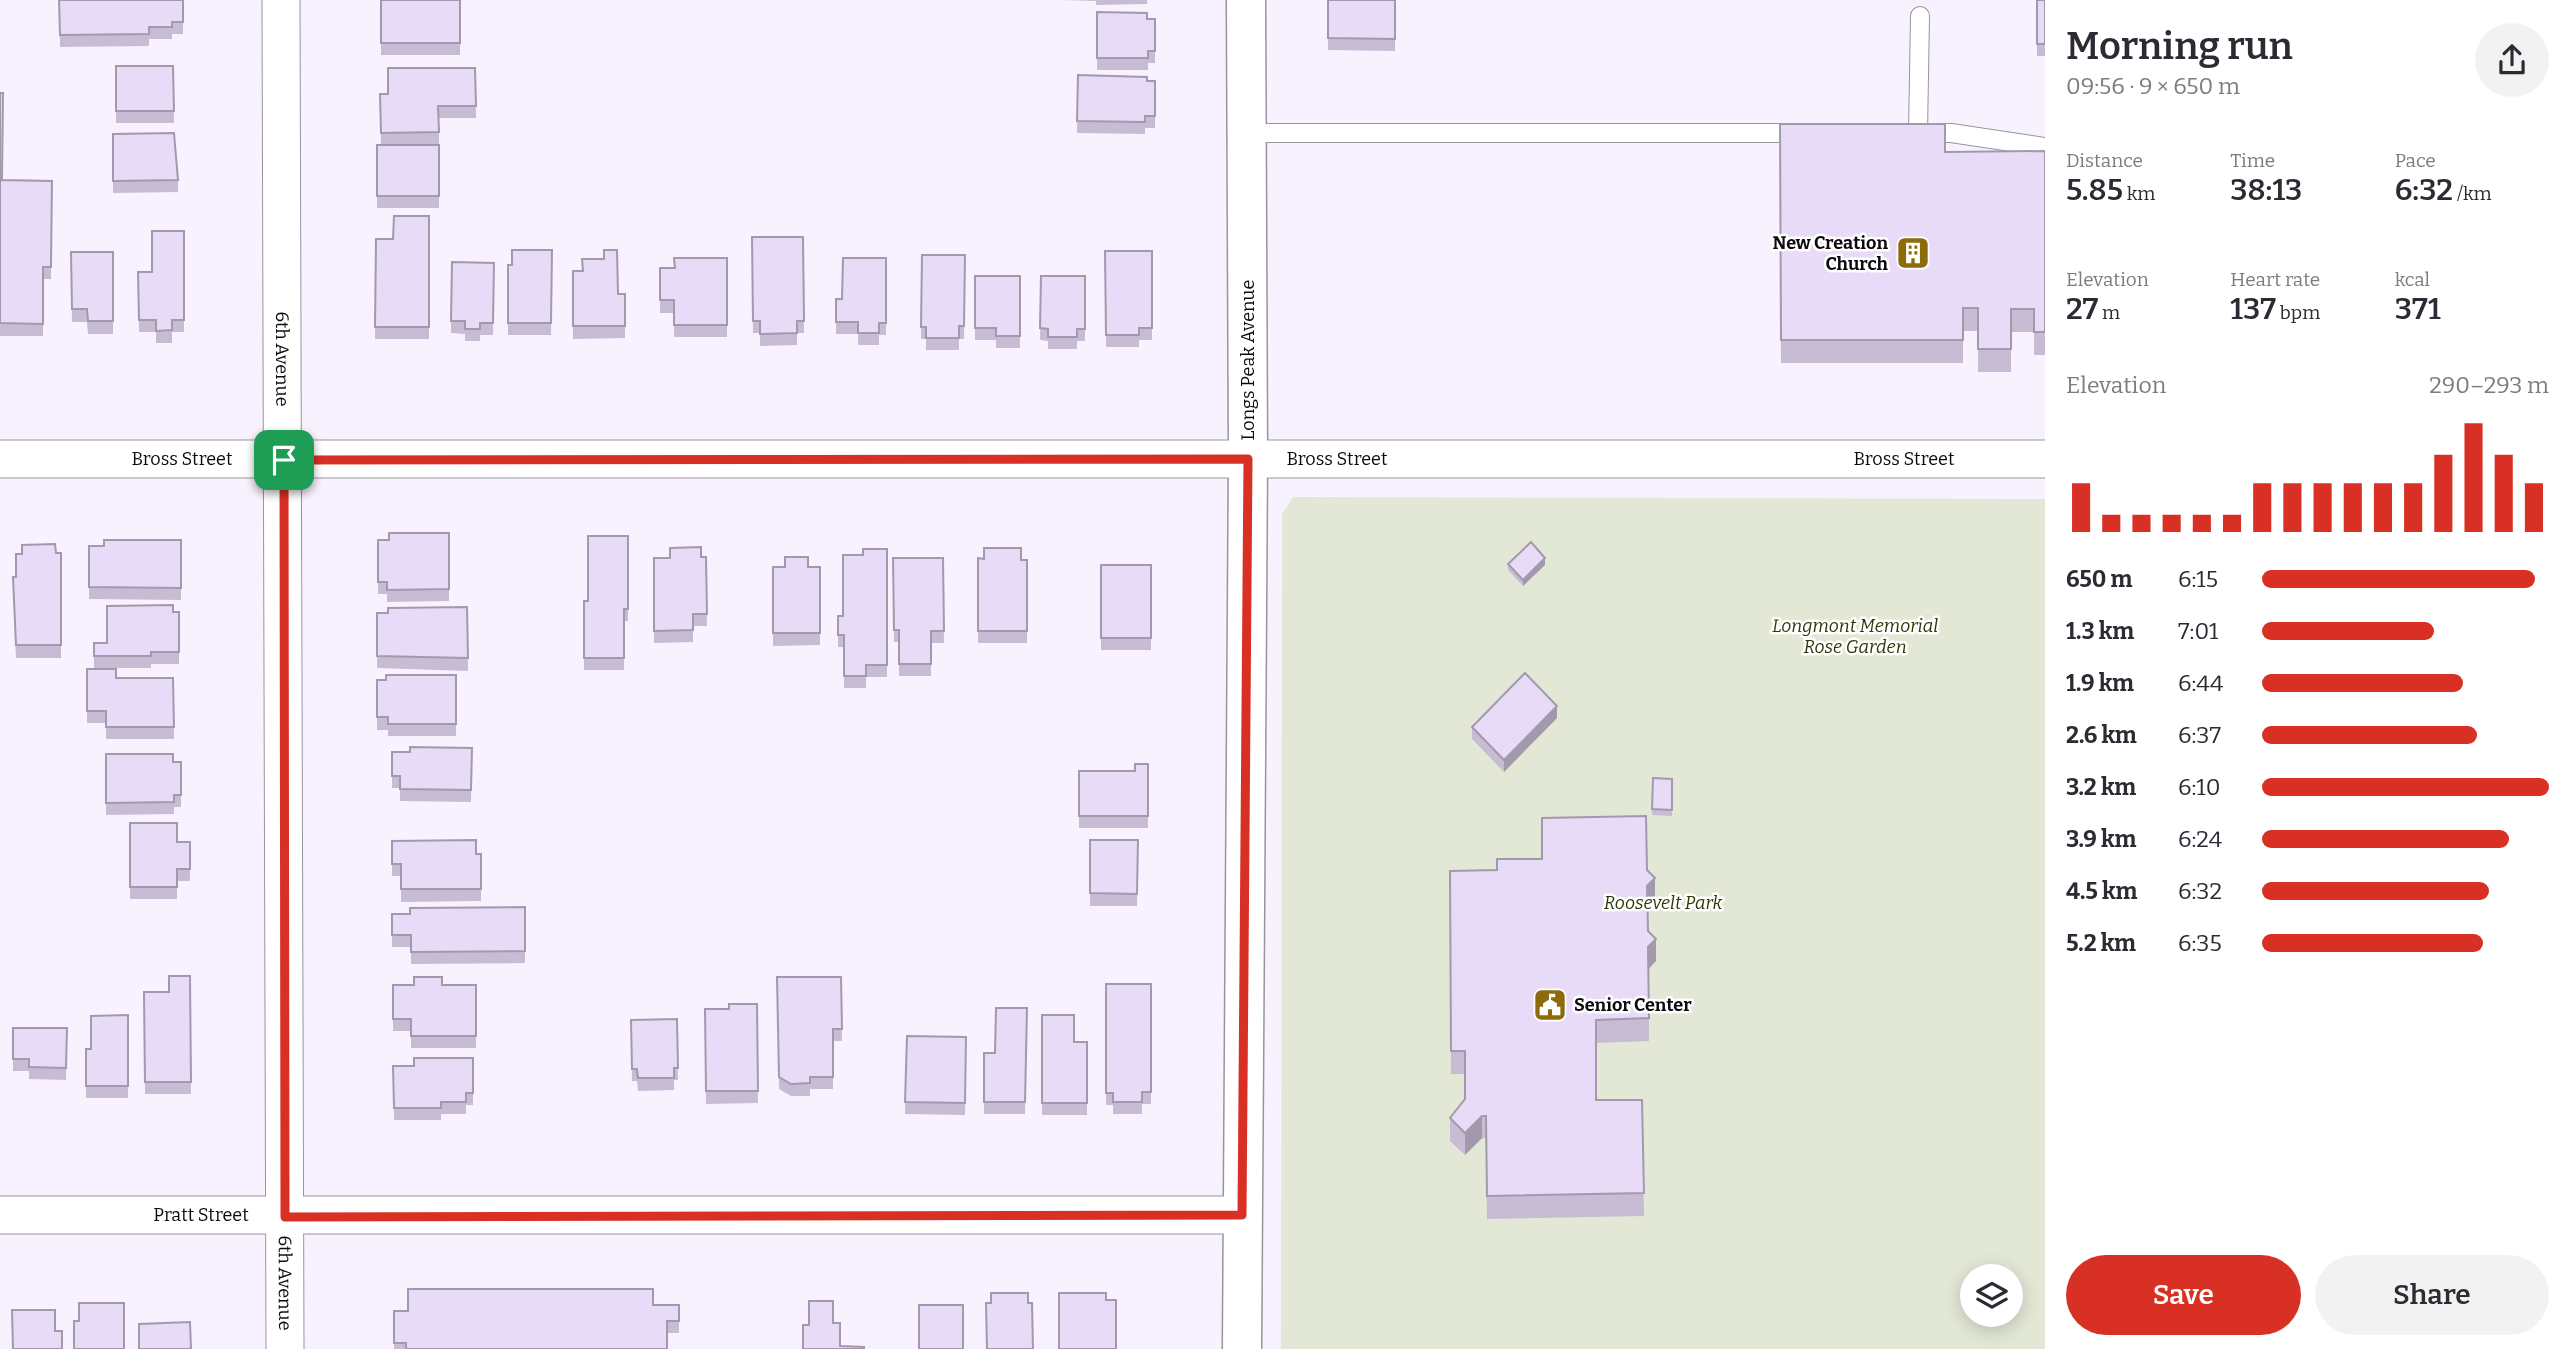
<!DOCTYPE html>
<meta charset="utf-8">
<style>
:root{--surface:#fff;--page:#f2f2f3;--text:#2b2b33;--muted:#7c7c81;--accent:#d93025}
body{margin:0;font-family:Bitter,serif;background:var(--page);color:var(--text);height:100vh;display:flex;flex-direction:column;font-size:26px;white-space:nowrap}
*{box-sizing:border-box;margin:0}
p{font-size:23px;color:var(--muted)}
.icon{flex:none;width:38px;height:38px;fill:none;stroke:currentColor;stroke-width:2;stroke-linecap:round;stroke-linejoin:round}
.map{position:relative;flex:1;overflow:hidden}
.panel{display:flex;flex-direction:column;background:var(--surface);width:525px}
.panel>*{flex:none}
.tools{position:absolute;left:1960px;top:1264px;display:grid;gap:14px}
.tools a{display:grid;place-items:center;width:63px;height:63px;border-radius:50%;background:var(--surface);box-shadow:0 4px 18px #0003;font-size:35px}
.pin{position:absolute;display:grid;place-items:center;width:60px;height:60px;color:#fff;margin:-30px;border-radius:14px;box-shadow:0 4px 10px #0006}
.round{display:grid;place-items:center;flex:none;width:74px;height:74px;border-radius:37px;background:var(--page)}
.summary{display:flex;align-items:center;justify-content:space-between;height:119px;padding:0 21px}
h1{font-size:38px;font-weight:600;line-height:52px}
.stats{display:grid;grid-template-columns:repeat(3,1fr);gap:10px;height:119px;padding:7px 21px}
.stats div{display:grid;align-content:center}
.stats b{font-size:30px;font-weight:600}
.stats small{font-size:19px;font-weight:400}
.stats p{font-size:19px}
.chart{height:196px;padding:14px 21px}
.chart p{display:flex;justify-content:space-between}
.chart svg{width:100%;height:126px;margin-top:7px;stroke:var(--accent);stroke-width:6}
.primary-button{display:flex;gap:14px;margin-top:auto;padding:14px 21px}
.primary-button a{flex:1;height:80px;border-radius:42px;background:var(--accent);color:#fff;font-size:28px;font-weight:600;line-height:80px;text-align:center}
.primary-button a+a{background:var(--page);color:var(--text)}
ul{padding:0 21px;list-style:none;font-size:23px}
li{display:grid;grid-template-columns:112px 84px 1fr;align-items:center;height:52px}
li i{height:18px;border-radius:9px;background:var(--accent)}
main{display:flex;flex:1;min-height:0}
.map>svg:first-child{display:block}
.green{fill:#e3e8d6;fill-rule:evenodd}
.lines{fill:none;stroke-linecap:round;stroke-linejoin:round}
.lane-casing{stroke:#99939e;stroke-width:20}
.street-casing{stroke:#99939e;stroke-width:39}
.secondary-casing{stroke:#99939e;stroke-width:41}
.lane{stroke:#fff;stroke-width:18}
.street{stroke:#fff;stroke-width:37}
.secondary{stroke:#fff;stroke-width:38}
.wall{fill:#c8bcd4}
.shaded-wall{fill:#a299ad}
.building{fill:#e8dbf7;stroke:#a299ad;stroke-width:2}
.route-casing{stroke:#fff;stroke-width:14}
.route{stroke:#d93025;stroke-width:9}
.labels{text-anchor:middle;stroke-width:5;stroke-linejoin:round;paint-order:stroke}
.poi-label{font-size:18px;font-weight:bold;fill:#0c0a0e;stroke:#fff;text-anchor:end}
.street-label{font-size:18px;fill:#0c0a0e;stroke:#fff}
.park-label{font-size:18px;font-style:italic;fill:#2e3705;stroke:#fff}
</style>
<main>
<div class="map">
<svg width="2045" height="1349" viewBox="0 0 2045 1349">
<rect width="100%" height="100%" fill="#f8f2ff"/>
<path class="green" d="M1293,497l752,2v850h-764l1,-835zM1972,1276h39v38h-39z"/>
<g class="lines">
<defs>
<g id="lane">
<path d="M1247,133h558"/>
<path d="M1918,133l2,-117"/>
<path d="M1924,133h27l94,14"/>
</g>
<g id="street">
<path id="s1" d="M281,0l4,1349"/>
<path id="s2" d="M0,459h2045"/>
<path id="s3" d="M0,1215h1242"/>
</g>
<path id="secondary" d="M1242,1349l6,-890 -2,-459"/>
</defs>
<use href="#lane" class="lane-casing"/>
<use href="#street" class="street-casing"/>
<use href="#secondary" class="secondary-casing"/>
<use href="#lane" class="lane"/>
<use href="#street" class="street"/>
<use href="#secondary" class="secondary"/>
</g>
<g class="wall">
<path d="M59,0h124v34h-11v5h-23v7l-89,1z"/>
<rect x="381" y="0" width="79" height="55"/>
<path d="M1062,0h85v4l-51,1v-4z"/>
<path d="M1328,0h67v51l-67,-1z"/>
<rect x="2037" y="0" width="8" height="56"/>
<path d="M1097,12l50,7h8v44h-7v7h-51z"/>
<path d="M116,66h57l1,57h-58z"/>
<path d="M475,68l1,50h-37v27h-58l-1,-51h8z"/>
<path d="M1078,75l77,6v47h-10v6l-68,-1z"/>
<path d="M0,93l2,87 50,1 -1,98h-8v57h-43z"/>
<path d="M1780,124l165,28 100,-1v204h-11v-23h-23v40h-33v-41h-15v32h-182z"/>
<path d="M113,134l65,46v12l-65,1z"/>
<rect x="377" y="145" width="62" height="63"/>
<path d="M429,216v123h-54l1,-100h17z"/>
<path d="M184,231v101h-12v11h-16v-11h-17l-1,-60h14z"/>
<path d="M752,237h51l1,96h-7v12l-37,1v-13h-7z"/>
<path d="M552,250l-1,85h-43v-70h4z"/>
<path d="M1105,251h47v89h-13v7h-33z"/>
<path d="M71,252h42v82h-25l-1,-12h-15z"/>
<path d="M922,255h43l-1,84h-5v11h-33v-11h-5z"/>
<path d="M674,258h53v79h-53v-24h-14v-45h14z"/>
<path d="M886,258v77h-7v10h-21v-11h-22v-35h6z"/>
<path d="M582,259l36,35h7v44l-52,1v-68h9z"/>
<path d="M494,263l-1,72h-13v6h-15v-7l-14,-1v-12z"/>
<path d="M975,276h45v72h-24v-8h-21z"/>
<path d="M1041,276h44v65h-8v8h-29v-8l-8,-1z"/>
<path d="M449,533v68l-62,1v-8h-9v-54h11z"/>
<path d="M628,536v85h-4v49h-40v-69h4z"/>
<path d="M181,540v60l-92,-1v-53h15z"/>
<path d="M670,548l31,9h5l1,69h-14v16l-39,1v-85h16z"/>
<path d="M887,549v128h-21v11h-22v-41h-6v-31h5l20,-61z"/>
<path d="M56,553h5v105h-45l-3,-69 3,-12z"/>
<path d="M893,558h50l1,85h-13v33h-32v-34h-5z"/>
<path d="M978,558l49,2v83h-49z"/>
<path d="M1508,564l37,1 -22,21 -15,-16z"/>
<rect x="1101" y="565" width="50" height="85"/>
<path d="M773,567h47v78l-47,1z"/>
<path d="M467,607l1,64 -91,-3v-55z"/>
<path d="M173,612h6v52h-28v4h-57v-25h13z"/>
<path d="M87,669l29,9h57l1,61h-68v-16h-19z"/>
<path d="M456,675v61h-68v-6h-11v-50z"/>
<path d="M1557,718l-53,54 -32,-33v-12z"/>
<path d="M472,748l-1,54 -71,-1v-13h-8v-36h18z"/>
<path d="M106,754l67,8h8v45h-7v7l-68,1z"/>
<path d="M1148,764v64h-69v-57h56z"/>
<path d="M1672,779v37l-20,-1v-6z"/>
<path d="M130,823l47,19h13v39h-13v18h-47z"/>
<path d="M1090,840h48l-1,66h-47z"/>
<path d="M392,841l89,13v47l-80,1v-26h-9z"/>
<path d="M1647,870l8,31 -8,7 1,23 8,30 -7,8v72l-53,2v57h46l2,116 -157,3 -1,-81h-4l-17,17 -15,-14v-23l15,-18v-26h-14l-1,-203z"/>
<path d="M525,907v56l-114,1v-17h-19v-33h18z"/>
<path d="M190,976l1,118h-46l-1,-102h25z"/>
<path d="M777,977h64l1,64h-9v48h-23v7h-19l-12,-7z"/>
<path d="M1106,984h45v120h-9v10h-29v-9h-7z"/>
<path d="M393,985h83v63h-65v-17h-18z"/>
<path d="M757,1004l1,99 -52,1 -1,-95h24z"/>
<path d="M1027,1008l-2,106h-41v-61h11z"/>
<path d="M128,1015v83h-42v-49h5z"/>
<path d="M1042,1015l32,27h13v73h-45z"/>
<path d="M677,1019l1,61h-4v10l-36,1 -1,-10h-5l-1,-61z"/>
<path d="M13,1028h54l-1,52 -37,-1v-8h-16z"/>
<path d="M907,1036l59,1 -1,78 -60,-1z"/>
<path d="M473,1058v47h-7v9h-25v6h-47l-1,-54h21z"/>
<path d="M653,1305h26v28h-12v16h-273v-38z"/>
</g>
<g class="shaded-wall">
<path d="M1545,558v7l-22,21v-6z"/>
<path d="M1557,706v12l-53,54v-12z"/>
<path d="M1655,878v23l-8,8v-23z"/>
<path d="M1656,939v22l-8,8v-22z"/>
<path d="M1482,1116v22l-17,17v-22z"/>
</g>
<g class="building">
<path d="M59,0h124v22h-11v5h-23v7l-89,1z"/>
<rect x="381" y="0" width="79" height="43"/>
<path d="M1328,0h67v39l-67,-1z"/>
<rect x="2037" y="0" width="8" height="44"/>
<path d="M1097,12l50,1v6h8v32h-7v7h-51z"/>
<path d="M116,66h57l1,45h-58z"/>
<path d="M388,68h87l1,38h-38l1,26 -58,1 -1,-39h8z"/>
<path d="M1078,75l69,2v4h8v35h-10v6l-68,-1z"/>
<path d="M0,93h3l-1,87 50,1 -1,86h-8v57l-43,-1z"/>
<path d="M1780,124h165v28l100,-1v181h-11v-23h-23v40h-33v-41h-15v32h-182z"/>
<path d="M174,133l4,47 -65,1v-47z"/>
<rect x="377" y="145" width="62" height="51"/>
<path d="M394,216h35v111h-54l1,-88h17z"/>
<path d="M152,231h32v89h-12v10l-16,1v-11h-17l-1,-48h14z"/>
<path d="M752,237h51l1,84h-7v12l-37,1v-13h-7z"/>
<path d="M512,250h40l-1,73h-43v-58h4z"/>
<path d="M604,250h13l1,44h7v32h-52v-55h10l-1,-12h22z"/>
<path d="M1105,251h47v77h-13v7h-33z"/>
<path d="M71,252h42v69h-25l-1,-12h-15z"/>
<path d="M922,255h43l-1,71h-5v12h-33v-11h-5z"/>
<path d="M674,258h53v67h-53v-25h-14v-32h15z"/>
<path d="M843,258h43v65h-7v10h-21v-11h-22v-23h6z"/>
<path d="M452,262l42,1 -1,60h-13v6h-15v-8h-14z"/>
<path d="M975,276h45v60h-24v-8h-21z"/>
<path d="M1041,276h44v53h-8v8h-29v-8l-8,-1z"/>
<path d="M389,533h60v56l-62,1v-8h-9v-42h11z"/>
<path d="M588,536h40v73h-4v49h-40v-57h4z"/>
<path d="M104,540h77v48l-92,-1v-41h15z"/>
<path d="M1531,542l14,16 -22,22 -15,-16z"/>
<path d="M55,544l1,9h5v92h-45l-3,-68h3v-23h6v-9z"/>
<path d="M701,547v10h5l1,57h-14v16l-39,1v-73h16v-10z"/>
<path d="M984,548h37v12h6v71h-49v-73l6,1z"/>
<path d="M863,549h24v116h-21v11h-22v-41h-6v-19h5v-61h20z"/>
<path d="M785,557h23v10h12v66h-47v-66h12z"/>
<path d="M893,558h50l1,73h-13v33h-32v-34h-5z"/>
<rect x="1101" y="565" width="50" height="73"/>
<path d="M173,605v7h6v40h-28v4h-57v-13h13v-37z"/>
<path d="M467,607l1,51 -91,-2v-43h11v-5z"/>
<path d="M87,669h29v9h57l1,49h-68v-16h-19z"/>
<path d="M1525,673l32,33 -53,54 -32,-33z"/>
<path d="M386,675h70v49h-68v-7h-11v-37h9z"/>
<path d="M410,747l62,1 -1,42 -71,-1v-13h-8v-24h18z"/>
<path d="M106,754h67v8h8v33h-7v7l-68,1z"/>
<path d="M1135,764h13v52h-69v-45h56z"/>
<path d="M1653,778l19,1v31l-20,-1z"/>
<path d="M1646,816l1,54 8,8 -8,8 1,45 8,8 -8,8 1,71 -53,2v80h46l2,93 -157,3 -1,-80h-4l-17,17 -15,-15 15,-19v-48h-14l-1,-180 47,-1v-11h45v-41z"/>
<path d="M130,823h47v19h13v27h-13v18h-47z"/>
<path d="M476,840v14h5v35h-80v-25h-9v-23z"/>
<path d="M1090,840h48l-1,54 -47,-1z"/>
<path d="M525,907v44l-114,1v-17h-19v-21h18v-6z"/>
<path d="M169,976h21l1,106h-46l-1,-90h25z"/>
<path d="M414,977h28v8h34v51h-65v-17h-18v-34h21z"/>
<path d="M777,977h64l1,52h-9v48h-23v6l-19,1 -12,-7z"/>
<path d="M1106,984h45v108h-9v10h-29v-9h-7z"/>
<path d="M729,1004h28l1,87h-52l-1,-82h24z"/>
<path d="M996,1008h31l-2,94h-41v-49h11z"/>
<path d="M128,1015v71h-42v-37h5v-33z"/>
<path d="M1042,1015h32v27h13v61h-45z"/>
<path d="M677,1019l1,49h-4v10h-36l-1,-9h-5l-1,-49z"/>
<path d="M13,1028h54l-1,40 -37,-1v-8h-16z"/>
<path d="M907,1036l59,1 -1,66 -60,-1z"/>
<path d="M414,1058h59v35h-7v9h-25v6h-47l-1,-42h21z"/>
<path d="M408,1289h245v16h26v16h-12v28h-261v-6h-12v-32h14z"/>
<path d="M991,1293h37v10h4l1,46h-46l-1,-46h5z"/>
<path d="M1059,1293h47v7h10v49h-57z"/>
<path d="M809,1301h24v22h7v23l24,1v2h-61v-24h6z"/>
<path d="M79,1303h45v46h-50v-28h5z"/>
<rect x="919" y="1305" width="44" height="44"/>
<path d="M12,1310h43v21h7v18h-49z"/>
<path d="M190,1322l1,27h-52v-25z"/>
</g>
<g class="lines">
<defs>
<path id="route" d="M1248,459l-6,756 -957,2 -1,-757z"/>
</defs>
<use href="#route" class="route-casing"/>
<use href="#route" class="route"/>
</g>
<defs>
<symbol id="building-square" viewBox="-11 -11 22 22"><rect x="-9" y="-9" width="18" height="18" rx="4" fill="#8c6b0d" stroke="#fff"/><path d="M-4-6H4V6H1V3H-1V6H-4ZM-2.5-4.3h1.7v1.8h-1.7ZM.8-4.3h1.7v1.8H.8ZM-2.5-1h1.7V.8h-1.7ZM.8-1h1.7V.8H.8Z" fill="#fff"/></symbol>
<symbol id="civic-square" viewBox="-11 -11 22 22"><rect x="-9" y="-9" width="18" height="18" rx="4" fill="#8c6b0d" stroke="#fff"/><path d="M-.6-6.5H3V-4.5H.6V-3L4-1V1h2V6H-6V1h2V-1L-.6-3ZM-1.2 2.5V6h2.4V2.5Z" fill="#fff"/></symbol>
</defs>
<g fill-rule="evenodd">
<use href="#building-square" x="1894" y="234" width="38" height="38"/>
<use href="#civic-square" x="1531" y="986" width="38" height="38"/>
</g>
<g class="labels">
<g class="poi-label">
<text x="1888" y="249">New Creation<tspan x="1888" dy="21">Church</tspan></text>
<text x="1574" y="1011" text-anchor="start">Senior Center</text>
</g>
<g class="street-label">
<text dy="6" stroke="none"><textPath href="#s1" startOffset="359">6th Avenue</textPath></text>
<text transform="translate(1248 360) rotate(-90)" y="6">Longs Peak Avenue</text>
<text dy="6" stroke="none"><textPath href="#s2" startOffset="1337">Bross Street</textPath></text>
<text dy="6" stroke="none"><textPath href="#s2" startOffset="1904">Bross Street</textPath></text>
<text dy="6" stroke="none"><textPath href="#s2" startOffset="182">Bross Street</textPath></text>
<text dy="6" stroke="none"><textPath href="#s3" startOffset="201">Pratt Street</textPath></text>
<text dy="6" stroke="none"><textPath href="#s1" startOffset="1283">6th Avenue</textPath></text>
</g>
<g class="park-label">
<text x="1855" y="632">Longmont Memorial<tspan x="1855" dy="21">Rose Garden</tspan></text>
<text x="1663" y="909">Roosevelt Park</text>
</g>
</g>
</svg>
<div class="tools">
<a><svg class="icon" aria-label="layers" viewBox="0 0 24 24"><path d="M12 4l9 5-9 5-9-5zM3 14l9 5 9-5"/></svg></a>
</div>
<div class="pin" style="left:284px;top:460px;background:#1e9e55"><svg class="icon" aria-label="arrive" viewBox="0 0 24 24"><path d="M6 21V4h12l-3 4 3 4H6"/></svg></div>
</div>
<section class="panel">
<div class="summary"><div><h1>Morning run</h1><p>09:56 · 9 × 650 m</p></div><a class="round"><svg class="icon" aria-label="share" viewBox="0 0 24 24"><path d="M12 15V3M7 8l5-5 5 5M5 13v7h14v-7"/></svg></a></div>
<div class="stats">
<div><p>Distance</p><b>5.85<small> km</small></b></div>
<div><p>Time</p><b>38:13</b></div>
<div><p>Pace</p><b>6:32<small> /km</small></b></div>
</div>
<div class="stats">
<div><p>Elevation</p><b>27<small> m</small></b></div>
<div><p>Heart rate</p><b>137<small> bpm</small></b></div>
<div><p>kcal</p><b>371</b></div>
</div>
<div class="chart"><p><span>Elevation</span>290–293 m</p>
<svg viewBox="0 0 160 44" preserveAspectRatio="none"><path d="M5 44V27M15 44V38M25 44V38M35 44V38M45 44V38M55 44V38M65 44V27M75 44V27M85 44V27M95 44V27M105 44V27M115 44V27M125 44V17M135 44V6M145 44V17M155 44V27"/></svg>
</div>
<ul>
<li><b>650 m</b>6:15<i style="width:95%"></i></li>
<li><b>1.3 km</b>7:01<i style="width:60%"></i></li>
<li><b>1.9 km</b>6:44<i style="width:70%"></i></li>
<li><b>2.6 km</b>6:37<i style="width:75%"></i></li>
<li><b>3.2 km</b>6:10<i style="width:100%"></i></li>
<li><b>3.9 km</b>6:24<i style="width:86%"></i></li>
<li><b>4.5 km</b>6:32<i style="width:79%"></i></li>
<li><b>5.2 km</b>6:35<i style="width:77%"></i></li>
</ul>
<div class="primary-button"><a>Save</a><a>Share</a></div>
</section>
</main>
